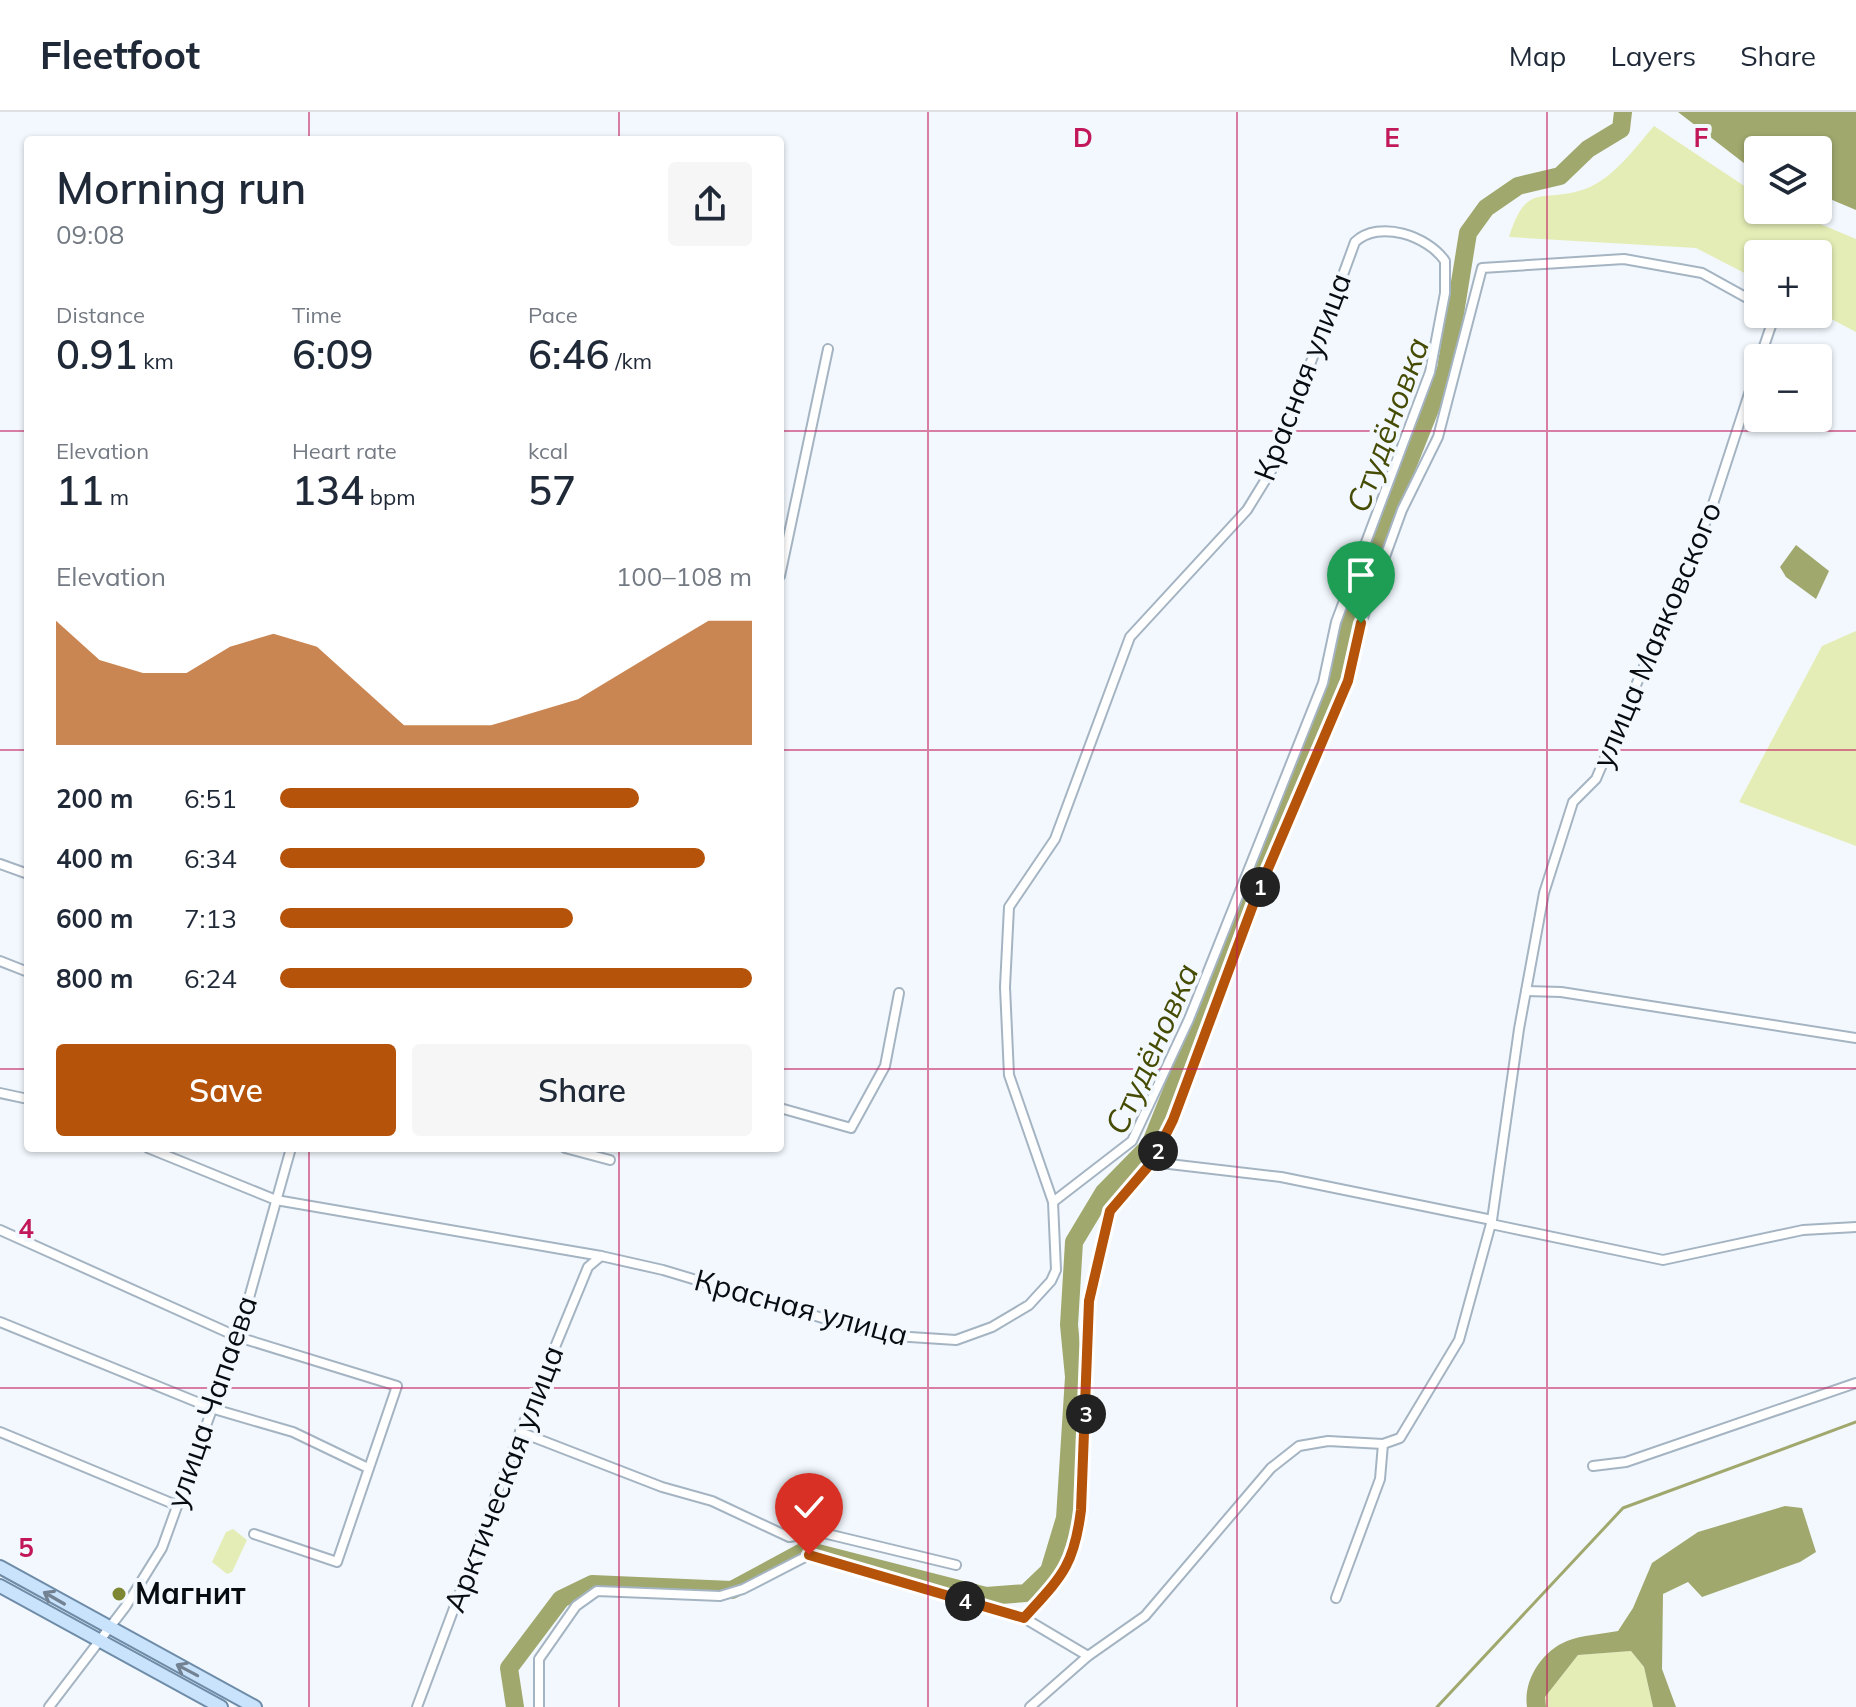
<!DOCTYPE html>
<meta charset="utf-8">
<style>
:root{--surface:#fff;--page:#f6f6f7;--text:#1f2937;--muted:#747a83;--line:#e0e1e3;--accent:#b45309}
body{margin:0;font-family:Mulish,sans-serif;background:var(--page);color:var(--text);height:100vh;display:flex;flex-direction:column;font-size:30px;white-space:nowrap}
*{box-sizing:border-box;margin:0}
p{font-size:26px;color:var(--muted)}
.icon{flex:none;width:44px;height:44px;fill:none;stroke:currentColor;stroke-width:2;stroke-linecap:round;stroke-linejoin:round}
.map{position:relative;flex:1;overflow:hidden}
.panel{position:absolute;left:24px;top:24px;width:760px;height:1016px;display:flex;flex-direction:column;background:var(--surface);border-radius:8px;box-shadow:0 2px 6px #0004}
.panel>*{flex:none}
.tools{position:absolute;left:1744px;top:24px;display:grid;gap:16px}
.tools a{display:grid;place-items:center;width:88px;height:88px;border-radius:8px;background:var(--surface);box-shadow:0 2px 6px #0004;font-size:40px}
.pin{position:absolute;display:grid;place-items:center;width:68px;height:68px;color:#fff;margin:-82px -34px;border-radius:50% 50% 50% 0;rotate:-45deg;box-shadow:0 0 8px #0007}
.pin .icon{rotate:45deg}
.km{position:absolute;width:40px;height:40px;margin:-20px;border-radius:50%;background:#222;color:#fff;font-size:22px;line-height:40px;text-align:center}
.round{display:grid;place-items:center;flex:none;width:84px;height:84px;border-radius:8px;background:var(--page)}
.headline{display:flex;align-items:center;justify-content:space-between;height:136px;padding:0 32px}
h1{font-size:44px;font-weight:600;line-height:60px}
.stats{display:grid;grid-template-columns:repeat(3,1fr);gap:12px;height:136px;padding:8px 32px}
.stats div{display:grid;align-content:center}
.stats b{font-size:40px;font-weight:600}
.stats small{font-size:22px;font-weight:400}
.stats p{font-size:22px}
.chart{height:224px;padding:16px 32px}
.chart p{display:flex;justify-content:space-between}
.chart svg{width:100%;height:144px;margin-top:8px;fill:var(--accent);opacity:.7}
.cta{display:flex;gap:16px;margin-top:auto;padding:16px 32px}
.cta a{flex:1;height:92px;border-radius:8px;background:var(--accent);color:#fff;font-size:32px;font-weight:600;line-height:92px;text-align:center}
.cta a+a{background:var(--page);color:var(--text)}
ul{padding:0 32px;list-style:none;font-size:26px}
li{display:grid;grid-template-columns:128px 96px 1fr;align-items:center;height:60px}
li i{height:20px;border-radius:10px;background:var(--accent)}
header{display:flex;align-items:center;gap:48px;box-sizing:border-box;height:112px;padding:0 40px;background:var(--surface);border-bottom:2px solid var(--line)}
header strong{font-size:38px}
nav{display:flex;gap:44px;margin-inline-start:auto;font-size:28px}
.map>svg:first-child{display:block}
.green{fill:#e5edb6}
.water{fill:#a0a86d}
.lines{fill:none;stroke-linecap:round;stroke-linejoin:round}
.stream{stroke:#a0a86d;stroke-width:3}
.river{stroke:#a0a86d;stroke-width:18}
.minor-casing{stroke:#a5b4c2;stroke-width:12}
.primary-casing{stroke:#6e8ca8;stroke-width:16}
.minor{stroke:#fff;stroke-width:8}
.primary{stroke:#cae3fc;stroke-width:12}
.oneway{stroke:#728292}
.route-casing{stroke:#fff;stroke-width:16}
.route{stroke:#b45309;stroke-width:10}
.grid{fill:none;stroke:#c2185b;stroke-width:2;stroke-opacity:0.55}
.poi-dot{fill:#7e8733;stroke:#f2f8fe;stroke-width:3}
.labels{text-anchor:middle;stroke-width:8;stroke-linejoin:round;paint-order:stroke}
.street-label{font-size:30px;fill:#070c10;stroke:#f2f8fe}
.poi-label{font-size:30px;font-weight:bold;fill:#070c10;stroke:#f2f8fe;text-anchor:start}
.water-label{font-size:32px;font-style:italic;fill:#464c04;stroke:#f2f8fe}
.grid-label{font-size:26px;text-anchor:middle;font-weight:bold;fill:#c2185b;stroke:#f2f8fe;stroke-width:8;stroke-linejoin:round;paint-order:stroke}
</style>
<header>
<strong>Fleetfoot</strong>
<nav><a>Map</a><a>Layers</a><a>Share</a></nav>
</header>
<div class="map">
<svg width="1856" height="1595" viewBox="0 0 1856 1595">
<rect width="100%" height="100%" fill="#f2f8fe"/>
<g class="green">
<path d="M1654,14l104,69v15h29l69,29v93l-38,-20v-58h-60v26l-62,-32 -187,-11c18,-57 33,-33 76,-48 28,-10 50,-41 69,-63z"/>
<path d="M1856,519v215l-117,-44 83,-156z"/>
<path d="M233,1417l14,11 -15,32 -5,2 -15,-12 14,-30z"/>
<path d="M1631,1539l13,16 9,40h-107l-1,-10 33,-42z"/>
</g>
<g class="water">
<path d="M1678,0h178v98l-38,-16v-44h-60v24z"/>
<path d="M1796,433l33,26 -13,28 -30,-22 -6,-10z"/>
<path d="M1785,1394l17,2 14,44 -16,10 -98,35 -14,-15 -25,12 -1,75 14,38h-23l-9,-40 -13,-16 -53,4 -33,42 1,10h-19c-4,-27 15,-56 40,-66 15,-6 35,-7 51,-10l15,-23 19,-45 46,-31z"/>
</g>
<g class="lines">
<path class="stream" d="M1437,1595l186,-199 233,-86"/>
<path class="river" d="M515,1595l-6,-39 52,-69 31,-15 140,6 74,-40 180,46 40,-3 23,-22 16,-53 9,-141 -5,-52 5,-83 30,-50 46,-47 189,-470 5,-50 102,-256 22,-136 18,-25 32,-22 42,-10 28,-27 33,-20 2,-17"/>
<defs>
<g id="minor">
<path d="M1760,246l13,-38 -5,-6"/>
<path d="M780,464l48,-227"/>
<path d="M0,752l28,10"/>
<path d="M0,849l28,11"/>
<path d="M1526,879l35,1 295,46"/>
<path d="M0,981l28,6"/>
<path d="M780,996l71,20 34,-62 14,-73"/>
<path d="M148,1036l128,52 325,56 62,14 216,65 77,5 36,-13 37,-22 22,-24 5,-11 -3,-68 -44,-127 -4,-88 4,-80 46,-68 75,-202 117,-127 24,-39 84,-229c24,-23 73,-6 90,19v32l-15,79 -94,250 -13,61 -134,336 -57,122 -79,61"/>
<path d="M565,1036l45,12"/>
<path d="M1152,1050l129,15 211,43"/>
<path d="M1491,1112l172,36 140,-30 53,-3"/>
<path d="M0,1118l238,107 159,49 -60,176 -83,-28"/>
<path d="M0,1210l214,87 79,23 75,36"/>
<path d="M0,1320l176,73"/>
<path d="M520,1320l142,55 50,14 77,36 30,-5 137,33"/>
<path d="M1593,1354l33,-4 230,-79"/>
<path d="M1336,1486l44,-119 3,-35"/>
<path d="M1024,1506l64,38"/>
<path d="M49,1595l77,-101 36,-58 76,-211 53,-189"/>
<path d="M417,1595l103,-275 68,-165 13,-11"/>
<path d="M539,1595v-48l37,-53 21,-15 123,5 23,-7 66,-34 215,63c37,-41 51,-51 57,-108l8,-209 21,-90 42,-49 21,-42 83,-223 92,-216 13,-58 41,-113 36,-73 44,-169 142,-9 78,14 56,31"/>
<path d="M1030,1595l58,-51 57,-40 126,-148 28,-22 29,-5 55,3 17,-6 59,-98 33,-120 27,-191 25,-136 29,-91 23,-23 116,-272 46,-141"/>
</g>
<g id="primary">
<path d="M0,1455l255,140"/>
<path d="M0,1474l221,121"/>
</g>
</defs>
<use href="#minor" class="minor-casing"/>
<use href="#primary" class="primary-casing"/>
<use href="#minor" class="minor"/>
<use href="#primary" class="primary"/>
</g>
<defs><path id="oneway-shaft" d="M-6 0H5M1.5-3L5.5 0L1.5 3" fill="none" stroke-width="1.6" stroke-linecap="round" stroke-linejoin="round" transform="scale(2)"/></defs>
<g class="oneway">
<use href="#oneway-shaft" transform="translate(54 1486) rotate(-150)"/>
<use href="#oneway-shaft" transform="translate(187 1558) rotate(-152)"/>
</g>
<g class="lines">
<defs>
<path id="route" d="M809,1443l215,63c37,-41 50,-51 57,-108l8,-209 21,-90 42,-49 21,-42 83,-223 92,-216 13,-58"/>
</defs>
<use href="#route" class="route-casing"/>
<use href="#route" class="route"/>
</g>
<path class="grid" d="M309,0v28M619,0v28M928,0v1595M1237,0v1595M1547,0v1595M0,319h28M780,319h1076M0,638h28M780,638h1076M0,957h28M780,957h1076M309,1036v559M619,1036v559M0,1276h1856"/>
<circle class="poi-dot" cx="119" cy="1482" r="8"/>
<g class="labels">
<g class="street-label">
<text transform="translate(1303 265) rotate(-69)" y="10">Красная улица</text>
<text transform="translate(1657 523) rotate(-67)" y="10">улица Маяковского</text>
<text transform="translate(801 1196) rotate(15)" y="10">Красная улица</text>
<text transform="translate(212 1290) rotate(-71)" y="10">улица Чапаева</text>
<text transform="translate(504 1367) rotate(-69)" y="10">Арктическая улица</text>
</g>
<g class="poi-label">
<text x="135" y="1492">Магнит</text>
</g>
<g class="water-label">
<text transform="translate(1388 313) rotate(-70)" y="11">Студёновка</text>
<text transform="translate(1152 937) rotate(-66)" y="11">Студёновка</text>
</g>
</g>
<g class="grid-label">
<text x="1083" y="35">D</text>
<text x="1392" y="35">E</text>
<text x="1701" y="35">F</text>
<text x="26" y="1126">4</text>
<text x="26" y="1445">5</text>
</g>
</svg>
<div class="tools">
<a><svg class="icon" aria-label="layers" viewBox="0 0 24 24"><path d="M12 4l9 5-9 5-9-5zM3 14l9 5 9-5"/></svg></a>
<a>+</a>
<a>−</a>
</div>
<div class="pin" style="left:1361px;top:511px;background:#1e9e55"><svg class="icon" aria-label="arrive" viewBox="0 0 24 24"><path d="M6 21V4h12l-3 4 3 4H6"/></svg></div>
<div class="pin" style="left:809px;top:1443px;background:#d93025"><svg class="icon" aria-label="check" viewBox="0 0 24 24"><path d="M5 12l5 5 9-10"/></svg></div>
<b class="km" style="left:1260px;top:775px">1</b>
<b class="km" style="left:1158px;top:1039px">2</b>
<b class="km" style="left:1086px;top:1302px">3</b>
<b class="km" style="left:965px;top:1489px">4</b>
<section class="panel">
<div class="headline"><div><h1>Morning run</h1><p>09:08</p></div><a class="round"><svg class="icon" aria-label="share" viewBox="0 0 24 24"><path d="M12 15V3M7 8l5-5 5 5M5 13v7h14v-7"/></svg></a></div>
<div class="stats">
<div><p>Distance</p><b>0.91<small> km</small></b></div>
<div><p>Time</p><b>6:09</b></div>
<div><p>Pace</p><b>6:46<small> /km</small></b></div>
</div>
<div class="stats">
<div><p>Elevation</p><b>11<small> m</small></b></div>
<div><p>Heart rate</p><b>134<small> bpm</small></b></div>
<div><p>kcal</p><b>57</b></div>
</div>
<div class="chart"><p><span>Elevation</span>100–108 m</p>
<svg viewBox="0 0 160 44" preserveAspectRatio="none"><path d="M0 44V6L10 18L20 22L30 22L40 14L50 10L60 14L70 26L80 38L90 38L100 38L110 34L120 30L130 22L140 14L150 6L160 6V44z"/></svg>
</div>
<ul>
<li><b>200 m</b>6:51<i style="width:76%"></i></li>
<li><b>400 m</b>6:34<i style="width:90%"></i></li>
<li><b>600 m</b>7:13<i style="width:62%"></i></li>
<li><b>800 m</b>6:24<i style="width:100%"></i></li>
</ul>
<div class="cta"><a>Save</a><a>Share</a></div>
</section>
</div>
